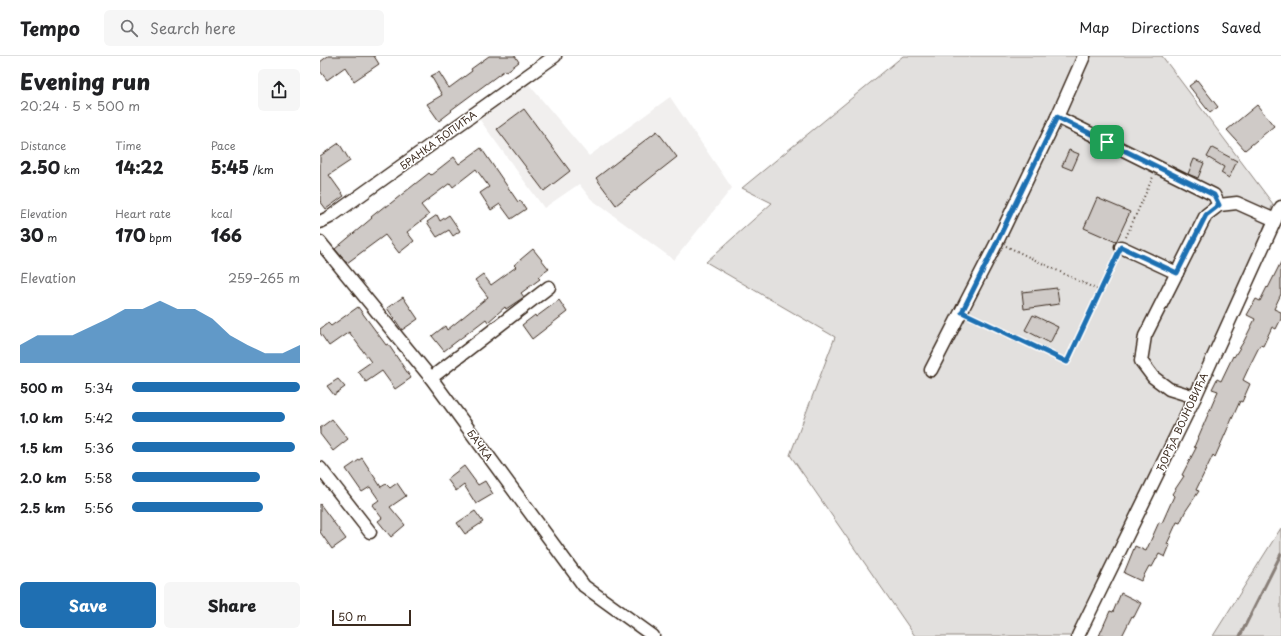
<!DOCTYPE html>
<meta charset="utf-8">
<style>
:root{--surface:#fff;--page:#f6f6f6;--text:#202124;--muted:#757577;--line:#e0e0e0;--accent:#1f6fb2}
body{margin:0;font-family:"Playpen Sans",sans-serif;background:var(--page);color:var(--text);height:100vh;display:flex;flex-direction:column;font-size:15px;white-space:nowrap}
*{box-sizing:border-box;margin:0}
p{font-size:13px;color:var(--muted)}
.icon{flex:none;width:22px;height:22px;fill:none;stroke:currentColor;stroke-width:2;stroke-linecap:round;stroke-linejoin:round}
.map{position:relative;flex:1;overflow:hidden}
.side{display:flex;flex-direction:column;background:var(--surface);width:320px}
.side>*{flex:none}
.scale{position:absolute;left:12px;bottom:10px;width:79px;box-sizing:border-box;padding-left:4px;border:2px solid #3b2a1e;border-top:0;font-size:11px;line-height:14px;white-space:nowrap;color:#3b2a1e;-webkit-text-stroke:3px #fff;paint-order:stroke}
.pin{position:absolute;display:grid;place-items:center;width:34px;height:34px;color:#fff;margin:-17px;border-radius:8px;box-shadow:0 2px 6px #0006}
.round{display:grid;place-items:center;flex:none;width:42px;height:42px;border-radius:6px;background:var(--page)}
.summary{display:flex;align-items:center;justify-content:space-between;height:68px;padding:0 20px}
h1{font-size:22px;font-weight:800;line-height:30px}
.figures{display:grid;grid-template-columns:repeat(3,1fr);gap:6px;height:68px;padding:4px 20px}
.figures div{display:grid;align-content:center}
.figures b{font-size:17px;font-weight:800}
.figures small{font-size:11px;font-weight:400}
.figures p{font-size:11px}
.chart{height:112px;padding:8px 20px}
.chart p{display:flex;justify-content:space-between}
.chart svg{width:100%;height:72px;margin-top:4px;fill:var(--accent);opacity:.7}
.cta{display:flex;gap:8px;margin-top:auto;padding:8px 20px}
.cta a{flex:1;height:46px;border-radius:6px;background:var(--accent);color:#fff;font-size:16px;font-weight:800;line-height:46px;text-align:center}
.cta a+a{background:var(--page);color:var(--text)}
ul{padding:0 20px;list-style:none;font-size:13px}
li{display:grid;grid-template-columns:64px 48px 1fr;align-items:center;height:30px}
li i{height:10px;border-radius:5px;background:var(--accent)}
header{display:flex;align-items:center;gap:24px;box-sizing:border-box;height:56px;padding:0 20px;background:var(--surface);border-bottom:1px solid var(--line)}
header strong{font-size:19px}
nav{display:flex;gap:22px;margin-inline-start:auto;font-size:14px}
.search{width:280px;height:36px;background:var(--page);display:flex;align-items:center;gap:10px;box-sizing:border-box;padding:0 14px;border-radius:6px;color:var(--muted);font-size:15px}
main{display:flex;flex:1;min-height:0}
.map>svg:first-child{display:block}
.built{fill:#f1efee}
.green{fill:#e2e0de;stroke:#8e857e}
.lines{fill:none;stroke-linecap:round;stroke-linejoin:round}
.stream{stroke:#887e77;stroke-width:3}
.building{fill:#cfcac7;stroke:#3b2a1e}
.minor-casing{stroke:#3b2a1e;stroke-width:15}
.path{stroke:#3b2a1e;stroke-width:2;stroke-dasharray:1 3;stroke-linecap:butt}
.minor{stroke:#fff;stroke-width:12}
.route-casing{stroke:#fff;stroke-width:8}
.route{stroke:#1f6fb2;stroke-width:5}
.labels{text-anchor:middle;stroke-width:3;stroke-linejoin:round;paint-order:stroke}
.street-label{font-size:10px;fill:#3b2a1e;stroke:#fff}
</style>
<header>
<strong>Tempo</strong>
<div class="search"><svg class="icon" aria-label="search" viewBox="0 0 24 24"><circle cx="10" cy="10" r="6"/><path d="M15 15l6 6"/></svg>Search here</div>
<nav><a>Map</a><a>Directions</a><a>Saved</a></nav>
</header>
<main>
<section class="side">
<div class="summary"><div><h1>Evening run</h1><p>20:24 · 5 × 500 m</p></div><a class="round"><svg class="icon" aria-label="share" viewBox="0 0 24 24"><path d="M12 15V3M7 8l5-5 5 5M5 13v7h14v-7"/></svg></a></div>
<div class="figures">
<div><p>Distance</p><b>2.50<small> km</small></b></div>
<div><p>Time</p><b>14:22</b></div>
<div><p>Pace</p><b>5:45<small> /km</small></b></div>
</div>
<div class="figures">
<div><p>Elevation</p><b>30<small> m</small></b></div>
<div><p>Heart rate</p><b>170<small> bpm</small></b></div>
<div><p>kcal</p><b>166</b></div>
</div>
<div class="chart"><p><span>Elevation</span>259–265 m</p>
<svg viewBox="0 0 160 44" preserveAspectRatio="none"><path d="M0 44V33L10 27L20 27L30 27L40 22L50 17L60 11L70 11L80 6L90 11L100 11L110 17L120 27L130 33L140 38L150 38L160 33V44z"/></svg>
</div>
<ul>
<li><b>500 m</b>5:34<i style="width:100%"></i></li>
<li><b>1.0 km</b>5:42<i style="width:91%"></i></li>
<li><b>1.5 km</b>5:36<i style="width:97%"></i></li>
<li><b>2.0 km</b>5:58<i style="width:76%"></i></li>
<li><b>2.5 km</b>5:56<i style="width:78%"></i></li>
</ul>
<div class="cta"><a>Save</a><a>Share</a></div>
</section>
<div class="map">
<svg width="961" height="580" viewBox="0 0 961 580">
<rect width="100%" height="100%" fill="#fff"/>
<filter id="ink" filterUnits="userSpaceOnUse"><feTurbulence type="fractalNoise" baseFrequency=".025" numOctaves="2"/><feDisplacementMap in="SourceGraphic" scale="8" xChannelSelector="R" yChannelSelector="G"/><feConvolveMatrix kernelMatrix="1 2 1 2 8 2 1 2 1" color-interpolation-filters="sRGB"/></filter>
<g filter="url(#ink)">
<path class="built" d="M206,25l63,75 81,-59 62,91 -58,72 -83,-61 -12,-15 -35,24 -64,-88z"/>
<g class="green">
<path d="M583,0h259l111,148 -66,170 -136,262h-156l-125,-181 45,-118 -129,-75 66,-59 -30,-15z"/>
<path d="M961,472v108h-68z"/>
</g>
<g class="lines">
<path class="stream" d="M920,580l41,-82"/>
</g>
<g class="building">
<path d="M8,0h46l5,8 -25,17 -9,-14 -18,13 -7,-9v-9z"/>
<path d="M169,0h26l4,6 -13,10 -1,-2 -54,40 1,1 -13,10 -12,-17 15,-9 -11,-19 8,-4 10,16 23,-17 -1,-2z"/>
<path d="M877,24l21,27 -8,6 -21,-27z"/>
<path d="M937,49l17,21 -29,24 -18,-20z"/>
<path d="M204,53l46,62 -26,20 -47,-62z"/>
<path d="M337,75l20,26 -61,48 -20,-27z"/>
<path d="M19,87l11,18 -21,14 15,21 -18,13 -6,-8v-45z"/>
<path d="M161,92l37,54 2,-2 6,9 -15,10 -11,-15 -9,6 -11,-17 9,-6 -13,-18 -23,18 -3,-4 -29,22 8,10 -22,17 7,9 -15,12 -14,-18 -38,28 -12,-14 37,-31 -1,-1 15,-12v2l43,-34 2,2 23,-18 5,7z"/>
<path d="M892,92l25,13 -8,17 -8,-5 3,-6 -17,-10z"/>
<path d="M749,94l10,4 -7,16 -10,-4z"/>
<path d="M874,103l10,4 -6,15 -10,-4z"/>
<path d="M777,142l33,14 -14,30 -32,-14z"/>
<path d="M117,159l3,6 9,-6 11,16 -7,5 -4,-6 -12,7 -10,-15z"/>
<path d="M213,193l16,20 -11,8 2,2 -19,14 3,4 -18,12 -1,-2 -17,15 -2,-3 -42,32 -12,-15 13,-10 2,4 41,-33 -13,-17 8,-6 8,11 25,-18 -2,-2z"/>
<path d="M961,206v32l-7,15 7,3v7l-5,10 -4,-2 -9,19 -3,-1 -10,20 -7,15 7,4 -8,18 -2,-1 -25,56 -2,-2 -17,35 3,1 -14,21 -5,11 -3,-1 -10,22 3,1 -5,12 -6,-3 -7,13 -3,-1 -8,15 -17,-8 11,-27 11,5 13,-29 3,1 12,-27 -2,-2 12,-18 -2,-1 14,-27 -2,-1 24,-56 -6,-2 5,-10 4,2 12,-25 1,1 10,-16 11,-22 -8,-4 9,-16 4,2 7,-14 1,1z"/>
<path d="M737,232l2,16 -35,5 -2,-17z"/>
<path d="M83,241l15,22 -16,11 -15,-22z"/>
<path d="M239,244l8,12 -35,27 -10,-14 13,-10 1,2z"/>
<path d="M38,251l28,38 2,-1 23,34 -16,11 -13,-18 -16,11 -8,-11 13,-9 -22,-30 -20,14 -9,-13v-4l8,-6 3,3z"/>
<path d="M713,259l25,12 -8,16 -25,-13z"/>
<path d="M18,323l7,8 -11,8 -7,-9z"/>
<path d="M12,363l16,20 -15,12 -13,-17v-6z"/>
<path d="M42,402l19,29 5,-3 4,4 7,-5 9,13 -16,11 15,18 -14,12 -13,-16 4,-3 -10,-13 7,-5 -9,-13 -8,5 -16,-23z"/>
<path d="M144,410l14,19 7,-4 8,13 -17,10 -12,-19 -8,6 -9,-12z"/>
<path d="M0,448l26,35 -14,10 -12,-17z"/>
<path d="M155,455l8,11 -18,12 -8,-11z"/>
<path d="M801,537l20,10 -7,14 -2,-1 -10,20h-23l11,-25 3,1z"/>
</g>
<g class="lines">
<defs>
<g id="minor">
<path d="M737,61l27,-61"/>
<path d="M0,166l10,-5 225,-161"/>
<path d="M0,186l111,136 153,208 69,50"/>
<path d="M801,191l56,26"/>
<path d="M611,314l66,-128 60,-125 157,78 5,10"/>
<path d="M111,322l118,-91"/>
<path d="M875,341l-26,-8 -16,-12 -12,-16 4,-25 61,-121 13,-10 18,-2 38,17"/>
<path d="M0,412l50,64"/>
<path d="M758,580l117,-239 86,-190"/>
</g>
</defs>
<use href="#minor" class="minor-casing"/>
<g class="path">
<path d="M806,181l27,-60"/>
<path d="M686,190l94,45"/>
<path d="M650,260l97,46 49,-105"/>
</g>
<use href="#minor" class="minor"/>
</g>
</g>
<g class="lines" filter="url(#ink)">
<defs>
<path id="route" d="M737,61l157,78 5,10 -13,10 -29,58 -56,-26 -54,115 -105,-50 35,-70z"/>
</defs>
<use href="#route" class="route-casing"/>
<use href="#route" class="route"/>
</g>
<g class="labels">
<g class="street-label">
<text transform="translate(118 84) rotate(-36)" y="4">БРАНКА ЋОПИЋА</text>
<text transform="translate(862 366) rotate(-65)" y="4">ЂОРЂА ВОЈНОВИЋА</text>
<text transform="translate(160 389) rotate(54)" y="4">БАЧКА</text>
</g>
</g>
</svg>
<div class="scale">50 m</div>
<div class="pin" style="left:787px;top:86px;background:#1e9e55"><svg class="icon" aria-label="arrive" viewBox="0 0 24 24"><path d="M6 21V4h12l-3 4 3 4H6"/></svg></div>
</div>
</main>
